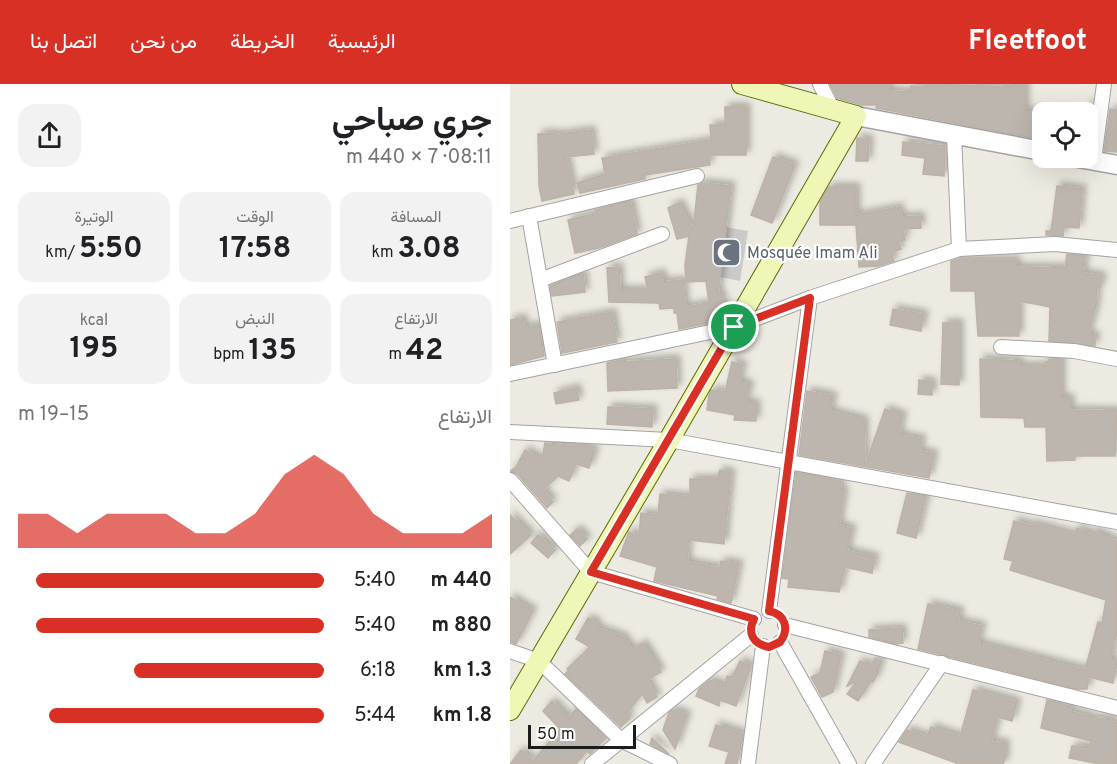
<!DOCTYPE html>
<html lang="ar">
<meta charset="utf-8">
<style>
:root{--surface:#fff;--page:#f2f2f2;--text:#202124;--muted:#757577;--accent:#d93025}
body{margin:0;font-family:Overpass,Vazirmatn,sans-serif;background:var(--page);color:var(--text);direction:rtl;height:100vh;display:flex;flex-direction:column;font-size:22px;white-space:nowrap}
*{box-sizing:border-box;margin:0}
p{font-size:20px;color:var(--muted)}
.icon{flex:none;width:33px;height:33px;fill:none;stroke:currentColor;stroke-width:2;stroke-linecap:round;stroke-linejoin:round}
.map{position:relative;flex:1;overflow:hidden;direction:ltr}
.sheet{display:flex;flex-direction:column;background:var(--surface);width:510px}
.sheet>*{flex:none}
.fabs{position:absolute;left:522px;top:18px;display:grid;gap:12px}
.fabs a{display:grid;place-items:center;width:66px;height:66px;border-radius:12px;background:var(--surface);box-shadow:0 6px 24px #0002;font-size:30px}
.scale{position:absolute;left:18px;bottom:15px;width:108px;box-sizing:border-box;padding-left:6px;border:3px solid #1c1c1c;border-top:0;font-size:16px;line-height:21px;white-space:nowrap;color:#1c1c1c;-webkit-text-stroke:4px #fff;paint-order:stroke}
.pin{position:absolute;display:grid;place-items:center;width:51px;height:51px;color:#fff;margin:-26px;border:3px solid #fff;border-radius:50%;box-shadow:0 2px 6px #0007}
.round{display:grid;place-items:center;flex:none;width:63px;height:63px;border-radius:18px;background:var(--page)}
.overview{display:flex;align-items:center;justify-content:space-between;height:102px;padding:0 18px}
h1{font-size:33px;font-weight:700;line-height:45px}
.figures{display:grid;grid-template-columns:repeat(3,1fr);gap:9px;height:102px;padding:6px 18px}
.figures div{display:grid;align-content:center;border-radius:15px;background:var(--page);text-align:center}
.figures b{font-size:30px;font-weight:700}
.figures small{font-size:16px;font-weight:400}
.figures p{font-size:16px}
.chart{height:168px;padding:12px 18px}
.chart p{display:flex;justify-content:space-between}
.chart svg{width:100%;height:108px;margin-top:6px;fill:var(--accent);opacity:.7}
ul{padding:0 18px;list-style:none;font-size:20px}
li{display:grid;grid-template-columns:96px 72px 1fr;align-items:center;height:45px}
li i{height:15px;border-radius:8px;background:var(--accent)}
header{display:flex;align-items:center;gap:36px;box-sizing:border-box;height:84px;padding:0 30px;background:var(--accent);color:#fff}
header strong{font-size:28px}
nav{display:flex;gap:33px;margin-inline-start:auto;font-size:21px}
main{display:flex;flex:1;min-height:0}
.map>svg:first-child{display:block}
.religious{fill:#cacaca}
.building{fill:#bdb6ae;stroke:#beb1a5;stroke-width:1.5;filter:url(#shadow)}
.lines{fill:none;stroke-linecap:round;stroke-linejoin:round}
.minor-casing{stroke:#a3a3a3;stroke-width:16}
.tertiary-casing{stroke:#a3a3a3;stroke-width:21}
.secondary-casing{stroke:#5c6c09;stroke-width:22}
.minor{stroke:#fff;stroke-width:14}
.tertiary{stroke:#fff;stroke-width:18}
.secondary{stroke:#eff6b6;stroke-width:20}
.route-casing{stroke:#fff;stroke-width:12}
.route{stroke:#d93025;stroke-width:8}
.labels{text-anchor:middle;stroke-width:4.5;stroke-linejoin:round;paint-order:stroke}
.worship-label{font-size:16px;fill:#5b616d;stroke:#fff;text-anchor:start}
</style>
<header>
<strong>Fleetfoot</strong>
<nav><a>الرئيسية</a><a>الخريطة</a><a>من نحن</a><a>اتصل بنا</a></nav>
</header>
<main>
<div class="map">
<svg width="607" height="680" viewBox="0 0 607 680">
<defs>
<filter id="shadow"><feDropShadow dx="4" dy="-4" stdDeviation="3" flood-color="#0004"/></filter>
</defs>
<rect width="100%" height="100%" fill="#edeae1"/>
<path class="religious" d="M203,141l35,6 -8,50 -35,-7z"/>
<g class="building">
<path d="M320,0h59v7l22,1v-6l19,1v-3l81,3v-3h14v28h17v28l-166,-32 1,-3h-16l-24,-7z"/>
<path d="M578,20l4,1 -4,35z"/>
<path d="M215,23h21v48h-38l2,10 -65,10v4l-65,14 -3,-10 28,-9 -3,-16 109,-18 -1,-15h15z"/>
<path d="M600,25l7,1v42l-13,-1z"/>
<path d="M81,46l3,24 -28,3 8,37 -32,7 -3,-15 -1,-52 16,-1v2z"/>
<path d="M347,54l12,1 -1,22h-12z"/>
<path d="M393,58l42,4 -1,30 -21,-2 2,-16 -23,-3z"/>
<path d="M263,73l22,8 -23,58 -21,-8z"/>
<path d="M193,99l28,3 -13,108 4,1 3,25 -46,9 -2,-16h-3v-5l-14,1 -1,-6 -50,-1 -2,-34 12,-1 1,23h28l-3,-13 16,-4 2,9 20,-2 2,27 24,-4 -3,-22 -20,1 -1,-17 4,-29 -12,3 -9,-31 11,-5 14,27 5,-45z"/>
<path d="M547,102l25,3 -3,39 -15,-1 -1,9 -17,-1v-4h5z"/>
<path d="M319,103h27v28l43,-8 2,10 19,-1 1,12 -18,1 2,11 -7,2 3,7 -10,4 3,8 -16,5 -19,1 -3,-42h-36v-23z"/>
<path d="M120,117l7,33 -38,14 -24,5 -7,-33 28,-7 -1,-3z"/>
<path d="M557,170l18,2 -2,17 19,3 -2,12 -3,-1 -1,19 -8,29h7v11l-46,-5 1,-34 -31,-6v35h-41l-3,-45h-24v-30l3,-1h62v7l49,1z"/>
<path d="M73,189l2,19 -33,4 -2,-10z"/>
<path d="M383,225l31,5 -3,17 -31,-6z"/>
<path d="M102,228l5,30 -55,11 -5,-31z"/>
<path d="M13,234l1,10 15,-3 5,31 -34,9v-45z"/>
<path d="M433,239h16v62l-18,-1z"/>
<path d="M166,275l1,29 -69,3 -1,-28 14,-3v2z"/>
<path d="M470,275l39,2v5h26v-4h4v-3h12v39h9v12l47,1 -2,45h-40v4l-28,1 -1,-34h-21l-1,-9 -43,-1z"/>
<path d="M222,278l11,3 -4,17 11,3 -5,18h11v18l-22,-1 1,-5 -28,-5 2,-15 2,-5 14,2z"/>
<path d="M409,296l13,2v13l-14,-1z"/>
<path d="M66,304l3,12 -23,4 -2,-11z"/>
<path d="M297,307l26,5 -3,15 34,9 1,46 20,-57 18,7 -4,13h2l-2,6 23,4 -3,12 15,3 -5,24 -130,-23z"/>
<path d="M98,323l45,2 -1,18 -45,-3z"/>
<path d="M35,359l30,3 1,-2 19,6 -6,18 -13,-4 -7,17 -11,-5 -15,14 10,12 -6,6 -30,-34 -7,-3 6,-4 9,-17 17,10z"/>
<path d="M210,386l11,3 -7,71 -35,-4 -2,22 33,6 1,-7 18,3 -8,39 -14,-4 1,-3 -64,-15 3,-14 -37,-11 9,-24 10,3 2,-22 17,2 2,-21 30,3v-18h27z"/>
<path d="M286,388l45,9 -1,9 4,1 -5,34 13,4 -5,22 28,6 -3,16 -27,-6 -6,25 -51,-5 1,-8 -7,-1z"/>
<path d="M397,409l19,3 -10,42 -19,-5z"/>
<path d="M0,431l21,20 -21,19z"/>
<path d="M504,437l18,5 1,-2 41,11 3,-7 15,7 2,-4 23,11v90l-7,28 7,2 -4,21 -24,-6 -2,12h-11l-158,-40 10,-45 32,7 -2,10 24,5 -4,17 107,27 13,-48 4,1 4,-23 -96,-30 3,-9 -9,-2z"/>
<path d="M67,445l10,10 -7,7 -10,-11z"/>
<path d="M28,451l17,15 -7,8 -17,-15z"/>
<path d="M0,513l23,14 -17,33 -6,-2z"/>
<path d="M78,534l10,6 -2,4 27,9 9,13 11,-7 18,29 -14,8 10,17 -10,6 -5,-9 -16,20 4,4 -9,9 -56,-53 4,-4 -2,-1 23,-22 -14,-8z"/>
<path d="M392,544l1,15 -7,1 -27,-7v-7z"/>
<path d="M315,567l16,4 -8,37 -11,5 -11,-20 9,-4z"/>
<path d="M366,574l6,4 -5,8 2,1 -6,11 -2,-1 -13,20 -11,-7 10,-13 -10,5 13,-25 9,5z"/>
<path d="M230,577l11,5 -15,40 -16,-6 -1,6 -23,-10 3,-7 11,-9 14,6 3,-10 5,1z"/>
<path d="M463,606l44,12 -5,19 -14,-4 -7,25 14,1v16l-2,5h-44l-60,-22 8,-12 20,7 4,-10 29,10z"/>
<path d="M537,616l23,6 -1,5 20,5v2l22,1v3l6,1v41h-18l-30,-6 3,-12 18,1 1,-6 -50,-13z"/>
<path d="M42,617l16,17 8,-9 30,29 -16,16 -3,-3 -11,13h-66l11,-14 12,11 27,-32 -17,-18z"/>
<path d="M163,626l14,5 -12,34 -12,-19 6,-17z"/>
<path d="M206,641l27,9 -6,30h-12l4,-12 -20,-6z"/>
<path d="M142,654l17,16 -19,-10z"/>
</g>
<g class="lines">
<defs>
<g id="minor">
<path d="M310,0l13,26"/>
<path d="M444,51l5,114 96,-5 62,6"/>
<path d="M584,76l10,-76"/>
<path d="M19,132l26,149"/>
<path d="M0,137l187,-45"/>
<path d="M30,196l122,-46"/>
<path d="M491,263l73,4 43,8"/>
<path d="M0,290l224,-47 76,-29 149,-49"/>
<path d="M0,348l159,8 448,82"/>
<path d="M0,396l81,92 163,47"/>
<path d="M259,527l41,-313"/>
<path d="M275,541l332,83"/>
<path d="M270,558l69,122"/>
<path d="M0,567l29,10 82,79 49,24"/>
<path d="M82,680l159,-129"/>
<path d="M238,680l15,-118"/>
<path d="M363,680l69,-101"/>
</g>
<g id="tertiary">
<path d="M346,32l186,35"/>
<path d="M568,74l39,7"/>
</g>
<path id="secondary" d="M0,626l159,-270 187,-324 -114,-32"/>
</defs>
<use href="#minor" class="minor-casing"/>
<use href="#tertiary" class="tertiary-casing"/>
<use href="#secondary" class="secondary-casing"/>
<use href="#minor" class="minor"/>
<use href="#tertiary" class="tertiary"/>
<use href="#secondary" class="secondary"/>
</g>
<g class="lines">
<defs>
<path id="route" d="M300,214l-41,313c16,3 21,18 11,31l-11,5c-16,-3 -22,-14 -15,-28l-163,-47 143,-245z"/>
</defs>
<use href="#route" class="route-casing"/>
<use href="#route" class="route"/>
</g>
<defs>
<symbol id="mosque-square" viewBox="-11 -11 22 22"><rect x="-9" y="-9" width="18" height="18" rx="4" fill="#6b7280" stroke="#fff"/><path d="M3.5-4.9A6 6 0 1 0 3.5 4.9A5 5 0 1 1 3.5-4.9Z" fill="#fff"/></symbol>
</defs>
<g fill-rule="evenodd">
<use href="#mosque-square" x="200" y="152" width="33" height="33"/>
</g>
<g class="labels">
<g class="worship-label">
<text x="237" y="174">Mosquée Imam Ali</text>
</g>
</g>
</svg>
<div class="fabs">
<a><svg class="icon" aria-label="locate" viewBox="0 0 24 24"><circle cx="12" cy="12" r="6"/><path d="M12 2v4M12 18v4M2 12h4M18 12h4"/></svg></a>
</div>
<div class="scale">50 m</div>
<div class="pin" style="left:224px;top:243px;background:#1e9e55"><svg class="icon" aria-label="arrive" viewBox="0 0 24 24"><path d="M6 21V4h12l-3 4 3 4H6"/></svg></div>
</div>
<section class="sheet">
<div class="overview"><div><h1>جري صباحي</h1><p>08:11 · 7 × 440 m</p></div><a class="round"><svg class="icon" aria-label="share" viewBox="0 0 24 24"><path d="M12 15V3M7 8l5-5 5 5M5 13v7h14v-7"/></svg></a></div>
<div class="figures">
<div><p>المسافة</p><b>3.08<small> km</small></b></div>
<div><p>الوقت</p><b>17:58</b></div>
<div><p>الوتيرة</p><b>5:50<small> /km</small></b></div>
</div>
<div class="figures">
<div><p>الارتفاع</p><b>42<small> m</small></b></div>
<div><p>النبض</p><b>135<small> bpm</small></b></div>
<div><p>kcal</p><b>195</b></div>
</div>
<div class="chart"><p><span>الارتفاع</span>15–19 m</p>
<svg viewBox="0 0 160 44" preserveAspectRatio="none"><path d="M0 44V30L10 30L20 38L30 30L40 30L50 30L60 38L70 38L80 30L90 14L100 6L110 14L120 30L130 38L140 38L150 38L160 30V44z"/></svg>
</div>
<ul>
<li><b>440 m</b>5:40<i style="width:94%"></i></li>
<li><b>880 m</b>5:40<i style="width:94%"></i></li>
<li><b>1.3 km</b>6:18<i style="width:62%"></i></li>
<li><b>1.8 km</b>5:44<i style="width:90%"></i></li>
</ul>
</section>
</main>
